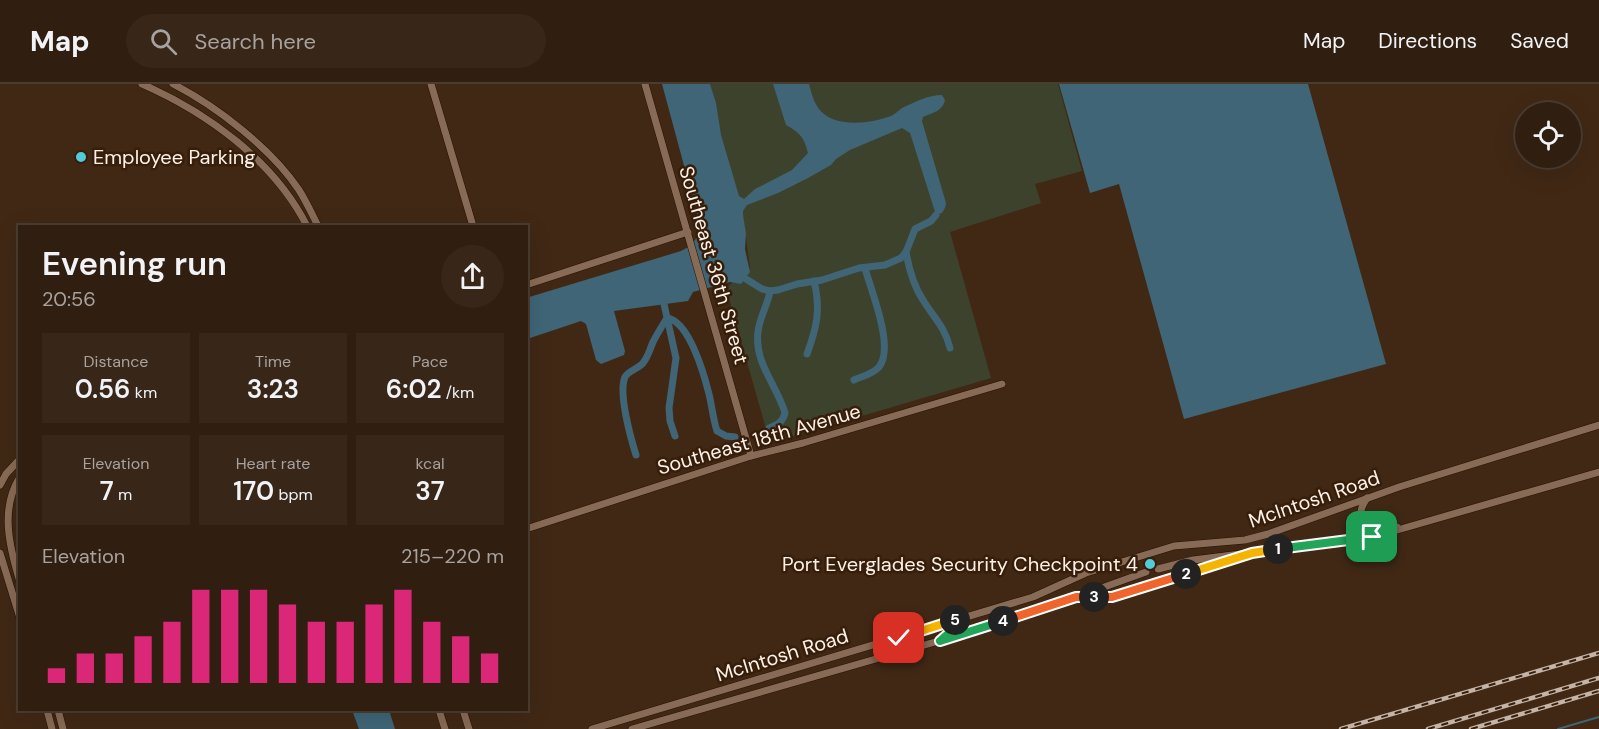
<!DOCTYPE html>
<meta charset="utf-8">
<style>
:root{--surface:#301e10;--page:#382719;--text:#f1f3f6;--muted:#a8a29f;--line:#4b3c30;--accent:#db2777}
body{margin:0;font-family:"DM Sans",sans-serif;background:var(--page);color:var(--text);height:100vh;display:flex;flex-direction:column;font-size:22px;white-space:nowrap}
*{box-sizing:border-box;margin:0}
p{font-size:20px;color:var(--muted)}
.icon{flex:none;width:33px;height:33px;fill:none;stroke:currentColor;stroke-width:2;stroke-linecap:round;stroke-linejoin:round}
.map{position:relative;flex:1;overflow:hidden}
.drawer{position:absolute;left:18px;top:141px;width:510px;height:486px;display:flex;flex-direction:column;background:var(--surface);border-radius:0px;box-shadow:0 6px 24px #0002,0 0 0 2px var(--line)}
.drawer>*{flex:none}
.tools{position:absolute;left:1515px;top:18px;display:grid;gap:12px}
.tools a{display:grid;place-items:center;width:66px;height:66px;border-radius:50%;background:var(--surface);box-shadow:0 6px 24px #0002,0 0 0 2px var(--line);font-size:30px}
.pin{position:absolute;display:grid;place-items:center;width:51px;height:51px;color:#fff;margin:-26px;border-radius:12px;box-shadow:0 3px 9px #0006}
.km{position:absolute;width:30px;height:30px;margin:-15px;border-radius:50%;background:#222;color:#fff;font-size:16px;line-height:30px;text-align:center}
.round{display:grid;place-items:center;flex:none;width:63px;height:63px;border-radius:32px;background:var(--page)}
.headline{display:flex;align-items:center;justify-content:space-between;height:102px;padding:0 24px}
h1{font-size:33px;font-weight:600;line-height:45px}
.figures{display:grid;grid-template-columns:repeat(3,1fr);gap:9px;height:102px;padding:6px 24px}
.figures div{display:grid;align-content:center;border-radius:0px;background:var(--page);text-align:center}
.figures b{font-size:26px;font-weight:600}
.figures small{font-size:16px;font-weight:400}
.figures p{font-size:16px}
.chart{height:168px;padding:12px 24px}
.chart p{display:flex;justify-content:space-between}
.chart svg{width:100%;height:108px;margin-top:6px;stroke:var(--accent);stroke-width:6}
header{display:flex;align-items:center;gap:36px;box-sizing:border-box;height:84px;padding:0 30px;background:var(--surface);border-bottom:2px solid var(--line)}
header strong{font-size:28px}
nav{display:flex;gap:33px;margin-inline-start:auto;font-size:21px}
.search{width:420px;height:54px;background:var(--page);display:flex;align-items:center;gap:15px;box-sizing:border-box;padding:0 21px;border-radius:33px;color:var(--muted);font-size:22px}
.map>svg:first-child{display:block}
.green{fill:#3d422c}
.water{fill:#3f6576}
.lines{fill:none;stroke-linecap:round;stroke-linejoin:round}
.stream{stroke:#3f6576;stroke-width:2}
.canal{stroke:#3f6576;stroke-width:7}
.minor-casing{stroke:#261000;stroke-width:8}
.minor{stroke:#886b56;stroke-width:7}
.rail-casing{stroke:#c4b3a6;stroke-width:4.5}
.rail{stroke:#361e0b;stroke-width:2;stroke-dasharray:7;stroke-linecap:butt}
.split-1-casing{stroke:#fff;stroke-width:12}
.split-2-casing{stroke:#fff;stroke-width:12}
.split-3-casing{stroke:#fff;stroke-width:12}
.split-4-casing{stroke:#fff;stroke-width:12}
.split-5-casing{stroke:#fff;stroke-width:12}
.split-6-casing{stroke:#fff;stroke-width:12}
.split-1{stroke:#22a559;stroke-width:8}
.split-2{stroke:#f5b400;stroke-width:8}
.split-3{stroke:#f0652b;stroke-width:8}
.split-4{stroke:#f0652b;stroke-width:8}
.split-5{stroke:#22a559;stroke-width:8}
.split-6{stroke:#f5b400;stroke-width:8}
.poi-dot{fill:#52cbd8;stroke:#361e0b;stroke-width:2}
.labels{text-anchor:middle;stroke-width:5;stroke-linejoin:round;paint-order:stroke}
.poi-label{font-size:20px;fill:#fdf0e6;stroke:#361e0b;text-anchor:start}
.street-label{font-size:20px;fill:#fdf0e6;stroke:#361e0b}
</style>
<header>
<strong>Map</strong>
<div class="search"><svg class="icon" aria-label="search" viewBox="0 0 24 24"><circle cx="10" cy="10" r="6"/><path d="M15 15l6 6"/></svg>Search here</div>
<nav><a>Map</a><a>Directions</a><a>Saved</a></nav>
</header>
<div class="map">
<svg width="1599" height="645" viewBox="0 0 1599 645">
<rect width="100%" height="100%" fill="#402815"/>
<path class="green" d="M702,0h356l24,87 -47,13 6,19 -91,29 41,146 -221,65 -44,-155 24,-20 -6,-46z"/>
<g class="water">
<path d="M662,0h48l6,19 5,32 18,61 5,3 11,-10 37,-19 16,-17c-4,-16 -8,-20 -22,-28l-13,-41h36c2,7 4,16 8,22 13,23 53,18 74,10 4,-2 7,-5 11,-8 13,-6 26,-13 40,-13l3,5c-2,11 -13,13 -22,17l-1,4 24,82 -1,5 -3,5 -6,2 -26,-82 -8,-5 -52,22 -14,9 -5,6 -23,13 -30,15 -31,12 -4,6v4l3,18 -1,16 5,23 -9,12 -11,-2 -37,10 -5,9 -74,10 11,40 -1,4 -23,9 -5,-4 -10,-36 -5,-3 -54,18 -1,-41 155,-47c14,-7 16,-12 19,-26z"/>
<path d="M1059,0h249l78,280 -202,55 -65,-235 -29,9z"/>
<path d="M352,626h37l6,19h-36z"/>
</g>
<g class="lines">
<path class="stream" d="M1558,645l41,-12"/>
<g class="canal">
<path d="M906,168c3,17 7,33 17,48 11,18 22,27 27,48"/>
<path d="M746,195l16,10 8,2 8,-1 19,-6 25,-4 37,-12 26,-3 16,-7 5,-6 9,-23 16,-8 5,-6"/>
<path d="M664,220l12,54 -7,50 1,13 5,15"/>
<path d="M807,270c10,-27 14,-45 7,-73"/>
<path d="M854,296c9,-4 19,-6 25,-13 16,-20 -8,-76 -14,-99"/>
<path d="M769,344c8,-3 14,-6 16,-15 -8,-28 -31,-50 -27,-81 1,-14 10,-27 12,-41"/>
<path d="M636,371c-5,-16 -18,-62 -11,-78 3,-6 13,-8 18,-14 5,-6 7,-14 10,-21 4,-8 9,-16 14,-24 22,3 37,56 42,76 3,12 4,25 8,37l9,5 9,1"/>
</g>
<defs>
<g id="minor">
<path d="M142,0c66,29 132,77 165,142"/>
<path d="M173,0c43,22 99,65 126,106 7,11 13,24 19,36"/>
<path d="M431,0l42,142"/>
<path d="M645,0l106,372"/>
<path d="M526,201l162,-53"/>
<path d="M20,393c-20,31 -11,69 0,105"/>
<path d="M0,401l6,-11 14,-15"/>
<path d="M1367,414c-6,9 -9,16 -2,26l10,3h22"/>
<path d="M526,445l225,-73 52,-13 199,-59"/>
<path d="M0,469l20,65"/>
<path d="M1158,485l35,-9 180,-23 226,-65"/>
<path d="M1081,513h31l123,-39"/>
<path d="M944,553l12,-10v-7"/>
<path d="M47,626l5,19"/>
<path d="M58,626l5,19"/>
<path d="M439,626l6,19"/>
<path d="M463,626l6,19"/>
<path d="M592,645l441,-132 53,-24 88,-27 71,-6 23,-6 131,-47 200,-62"/>
<path d="M632,645l331,-95 72,-22 111,-40"/>
</g>
</defs>
<use href="#minor" class="minor-casing"/>
<use href="#minor" class="minor"/>
<defs>
<g id="rail">
<path d="M1341,645l258,-76"/>
<path d="M1428,645l171,-51"/>
<path d="M1471,645l128,-38"/>
</g>
</defs>
<use href="#rail" class="rail-casing"/>
<use href="#rail" class="rail"/>
</g>
<g class="lines">
<defs>
<path id="split-1" d="M1278,465l94,-12"/>
<path id="split-2" d="M1186,490l66,-21 26,-4"/>
<path id="split-3" d="M1094,513h18l74,-23"/>
<path id="split-4" d="M1003,537l73,-24h18"/>
<path id="split-5" d="M955,536l1,7 -16,14 63,-20"/>
<path id="split-6" d="M899,554l56,-18"/>
</defs>
<use href="#split-1" class="split-1-casing"/>
<use href="#split-2" class="split-2-casing"/>
<use href="#split-3" class="split-3-casing"/>
<use href="#split-4" class="split-4-casing"/>
<use href="#split-5" class="split-5-casing"/>
<use href="#split-6" class="split-6-casing"/>
<use href="#split-1" class="split-1"/>
<use href="#split-2" class="split-2"/>
<use href="#split-3" class="split-3"/>
<use href="#split-4" class="split-4"/>
<use href="#split-5" class="split-5"/>
<use href="#split-6" class="split-6"/>
</g>
<g class="poi-dot">
<circle cx="81" cy="73" r="6"/>
<circle cx="1150" cy="480" r="6"/>
</g>
<g class="labels">
<g class="poi-label">
<text x="93" y="80">Employee Parking</text>
<text x="1138" y="487" text-anchor="end">Port Everglades Security Checkpoint 4</text>
</g>
<g class="street-label">
<text transform="translate(714 181) rotate(74)" y="7">Southeast 36th Street</text>
<text transform="translate(759 355) rotate(-16)" y="7">Southeast 18th Avenue</text>
<text transform="translate(1314 415) rotate(-19)" y="7">McIntosh Road</text>
<text transform="translate(782 571) rotate(-17)" y="7">McIntosh Road</text>
</g>
</g>
</svg>
<div class="tools">
<a><svg class="icon" aria-label="locate" viewBox="0 0 24 24"><circle cx="12" cy="12" r="6"/><path d="M12 2v4M12 18v4M2 12h4M18 12h4"/></svg></a>
</div>
<div class="pin" style="left:1372px;top:453px;background:#1e9e55"><svg class="icon" aria-label="arrive" viewBox="0 0 24 24"><path d="M6 21V4h12l-3 4 3 4H6"/></svg></div>
<div class="pin" style="left:899px;top:554px;background:#d93025"><svg class="icon" aria-label="check" viewBox="0 0 24 24"><path d="M5 12l5 5 9-10"/></svg></div>
<b class="km" style="left:1278px;top:465px">1</b>
<b class="km" style="left:1186px;top:490px">2</b>
<b class="km" style="left:1094px;top:513px">3</b>
<b class="km" style="left:1003px;top:537px">4</b>
<b class="km" style="left:955px;top:536px">5</b>
<section class="drawer">
<div class="headline"><div><h1>Evening run</h1><p>20:56</p></div><a class="round"><svg class="icon" aria-label="share" viewBox="0 0 24 24"><path d="M12 15V3M7 8l5-5 5 5M5 13v7h14v-7"/></svg></a></div>
<div class="figures">
<div><p>Distance</p><b>0.56<small> km</small></b></div>
<div><p>Time</p><b>3:23</b></div>
<div><p>Pace</p><b>6:02<small> /km</small></b></div>
</div>
<div class="figures">
<div><p>Elevation</p><b>7<small> m</small></b></div>
<div><p>Heart rate</p><b>170<small> bpm</small></b></div>
<div><p>kcal</p><b>37</b></div>
</div>
<div class="chart"><p><span>Elevation</span>215–220 m</p>
<svg viewBox="0 0 160 44" preserveAspectRatio="none"><path d="M5 44V38M15 44V32M25 44V32M35 44V25M45 44V19M55 44V6M65 44V6M75 44V6M85 44V12M95 44V19M105 44V19M115 44V12M125 44V6M135 44V19M145 44V25M155 44V32"/></svg>
</div>
</section>
</div>
